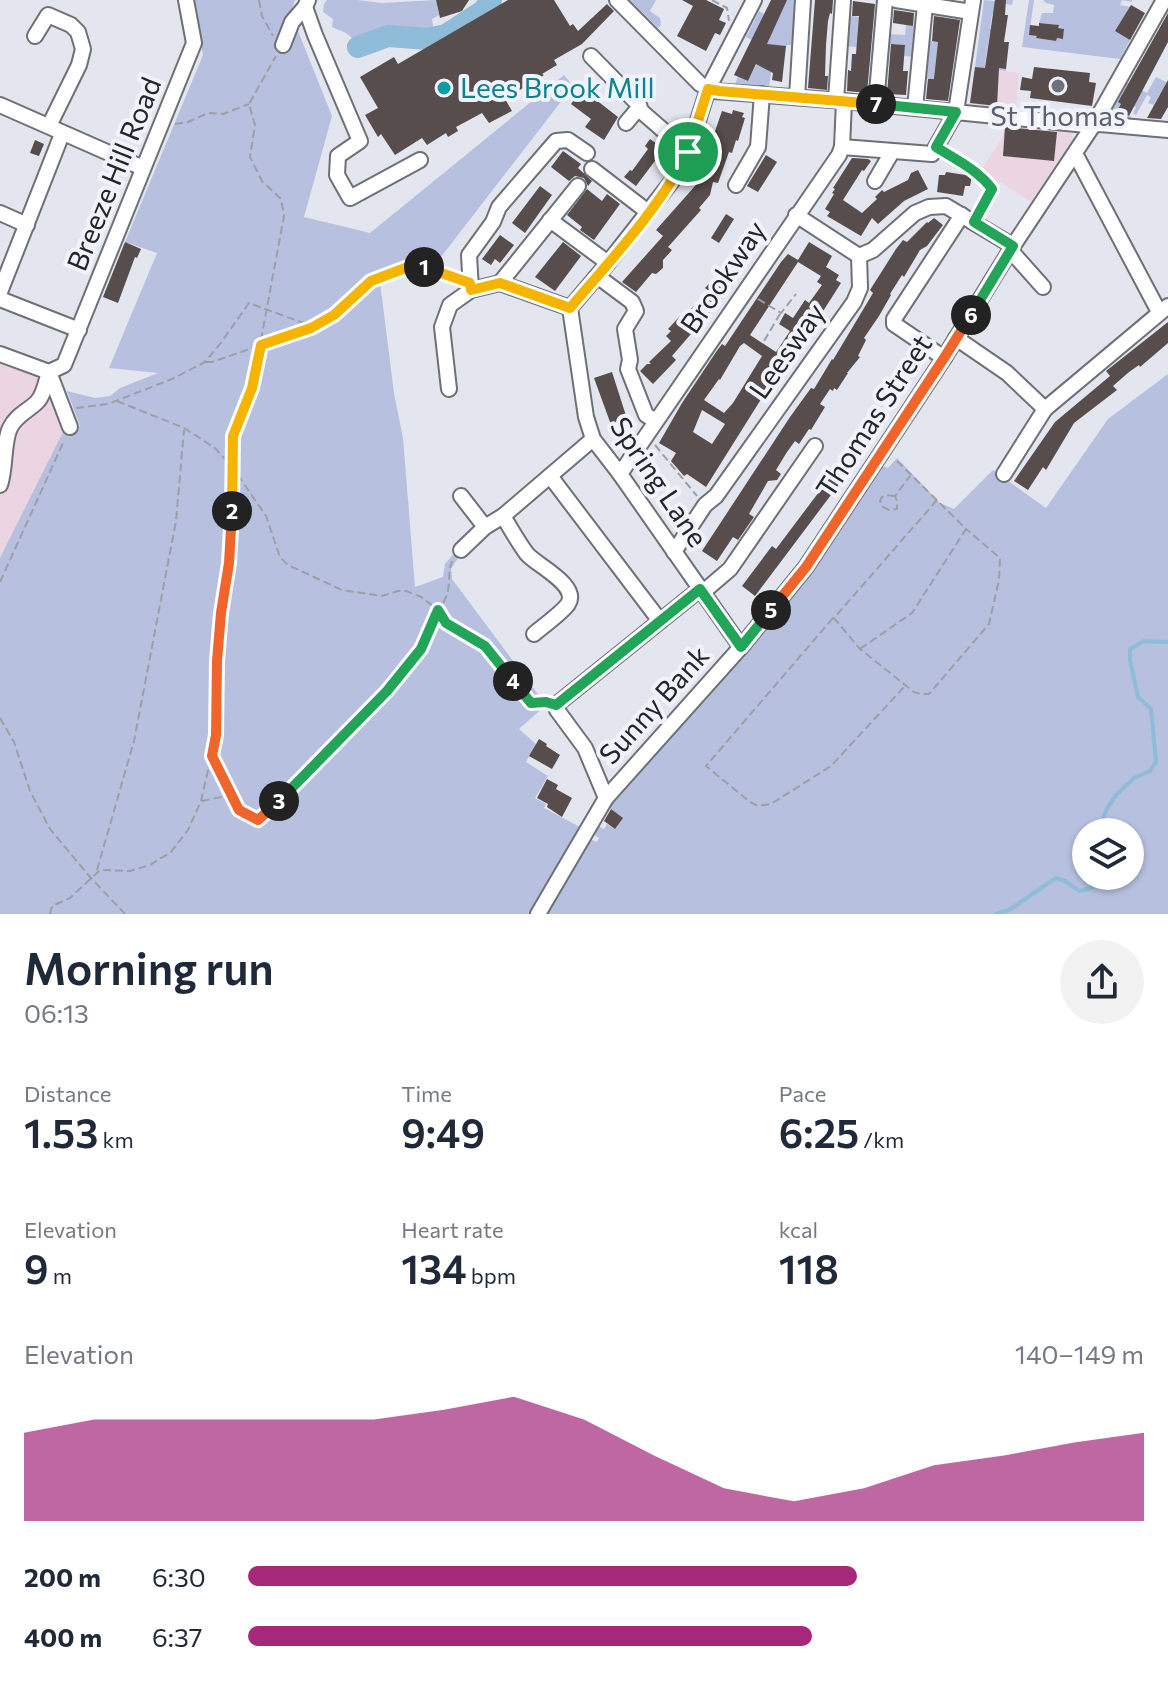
<!DOCTYPE html>
<meta charset="utf-8">
<style>
:root{--surface:#fff;--page:#f2f2f3;--text:#1f2937;--muted:#747a83;--accent:#a5287b}
body{margin:0;font-family:Commissioner,sans-serif;background:var(--page);color:var(--text);height:100vh;display:flex;flex-direction:column;font-size:30px;white-space:nowrap}
*{box-sizing:border-box;margin:0}
p{font-size:26px;color:var(--muted)}
.icon{flex:none;width:44px;height:44px;fill:none;stroke:currentColor;stroke-width:2;stroke-linecap:round;stroke-linejoin:round}
.map{position:relative;height:914px;overflow:hidden}
.drawer{display:flex;flex-direction:column;background:var(--surface);flex:1}
.drawer>*{flex:none}
.controls{position:absolute;left:1072px;top:818px;display:grid;gap:16px}
.controls a{display:grid;place-items:center;width:72px;height:72px;border-radius:50%;background:var(--surface);box-shadow:0 2px 6px #0004;font-size:40px}
.pin{position:absolute;display:grid;place-items:center;width:68px;height:68px;color:#fff;margin:-34px;border:4px solid #fff;border-radius:50%;box-shadow:0 2px 8px #0007}
.km{position:absolute;width:40px;height:40px;margin:-20px;border-radius:50%;background:#222;color:#fff;font-size:22px;line-height:40px;text-align:center}
.round{display:grid;place-items:center;flex:none;width:84px;height:84px;border-radius:42px;background:var(--page)}
.headline{display:flex;align-items:center;justify-content:space-between;height:136px;padding:0 24px}
h1{font-size:44px;font-weight:600;line-height:60px}
.metrics{display:grid;grid-template-columns:repeat(3,1fr);gap:12px;height:136px;padding:8px 24px}
.metrics div{display:grid;align-content:center}
.metrics b{font-size:40px;font-weight:600}
.metrics small{font-size:22px;font-weight:400}
.metrics p{font-size:22px}
.chart{height:224px;padding:16px 24px}
.chart p{display:flex;justify-content:space-between}
.chart svg{width:100%;height:144px;margin-top:8px;fill:var(--accent);opacity:.7}
ul{padding:0 24px;list-style:none;font-size:26px}
li{display:grid;grid-template-columns:128px 96px 1fr;align-items:center;height:60px}
li i{height:20px;border-radius:10px;background:var(--accent)}
.map>svg:first-child{display:block}
.education{fill:#ebd5e3}
.green{fill:#b7c0df;fill-rule:evenodd}
.lines{fill:none;stroke-linecap:round;stroke-linejoin:round}
.stream{stroke:#8ebcd9;stroke-width:4}
.river{stroke:#8ebcd9;stroke-width:22}
.building{fill:#564d4c;fill-rule:evenodd}
.minor-casing{stroke:#6e7077;stroke-width:18}
.path{stroke:#9e9fa6;stroke-width:2;stroke-dasharray:8 4;stroke-linecap:butt}
.minor{stroke:#fff;stroke-width:14}
.split-1-casing{stroke:#fff;stroke-width:16}
.split-2-casing{stroke:#fff;stroke-width:16}
.split-3-casing{stroke:#fff;stroke-width:16}
.split-4-casing{stroke:#fff;stroke-width:16}
.split-5-casing{stroke:#fff;stroke-width:16}
.split-6-casing{stroke:#fff;stroke-width:16}
.split-7-casing{stroke:#fff;stroke-width:16}
.split-8-casing{stroke:#fff;stroke-width:16}
.split-1{stroke:#f5b400;stroke-width:10}
.split-2{stroke:#f5b400;stroke-width:10}
.split-3{stroke:#f0652b;stroke-width:10}
.split-4{stroke:#22a559;stroke-width:10}
.split-5{stroke:#22a559;stroke-width:10}
.split-6{stroke:#f0652b;stroke-width:10}
.split-7{stroke:#22a559;stroke-width:10}
.split-8{stroke:#f5b400;stroke-width:10}
.worship-dot{fill:#6b7280;stroke:#f1f3fc;stroke-width:3}
.culture-dot{fill:#0f9aa8;stroke:#f1f3fc;stroke-width:3}
.labels{text-anchor:middle;stroke-width:8;stroke-linejoin:round;paint-order:stroke}
.culture-label{font-size:28px;fill:#0d838f;stroke:#f1f3fc;text-anchor:start}
.worship-label{font-size:28px;fill:#5b616d;stroke:#f1f3fc}
.street-label{font-size:28px;fill:#242528;stroke:#f1f3fc}
</style>
<div class="map">
<svg width="1168" height="914" viewBox="0 0 1168 914">
<rect width="100%" height="100%" fill="#e4e6ef"/>
<g class="education">
<path d="M974,67l45,6 -3,36 -47,-5z"/>
<path d="M1006,124l51,5 12,3 4,3 -1,5 -41,62 -50,-32 20,-30z"/>
<path d="M0,361l32,12 6,5 2,8 10,5 15,36v7l-65,140z"/>
</g>
<g class="green">
<path d="M192,0h103l-8,23 9,3 36,90 -28,101 66,16 194,-158 9,11 -132,171 -33,3 -17,5 -11,17 14,111 9,45 12,149 28,-10 2,-13 11,-13 4,4 -9,14 1,10 94,126 -27,24 17,15 -10,18 22,14 -13,22 11,6 -2,4 34,18 4,3 -51,85h-531v-356l65,-130 15,-2 -13,-35 28,7 15,-2 10,-8 38,-15 -49,-5 48,-115 -32,-11 78,-187z"/>
<path d="M327,0h30l25,3 54,-3 3,15 -7,4 2,13 -9,3h-11l-29,-3 -28,10 -11,-9 -14,-6 1,-8 -10,-7 1,-8z"/>
<path d="M630,0h26l-6,11 10,7 1,7 -3,3z"/>
<path d="M787,0h8l-3,45h-5l-14,17 -4,25 -34,-3 3,-7 10,4 22,-43 -13,-7 -5,9 -6,-3 13,-26 5,3z"/>
<path d="M984,0l22,2v-2h7l-1,5 -7,-1 -2,11 -11,-1 -2,15 16,2 -1,2 -15,-1 -5,33 21,4v2l-31,-4z"/>
<path d="M1029,0h5l-5,35 8,1v2l19,3 1,-3 6,1 1,-10 -6,-1v-3l-19,-2 3,-10h11l1,-8 -8,-2 -3,-3h89v2l-10,-2 -2,5 17,3 -5,9 -16,14 14,9 -10,19 -98,-12z"/>
<path d="M916,11l5,1 -4,45 -13,-1 1,-11 -16,-1v-10l16,1 1,-10 8,1z"/>
<path d="M846,15l20,3 -9,29 -14,-1z"/>
<path d="M941,31l-4,53 -7,-5 -9,-1 3,-38 9,1z"/>
<path d="M1156,77l12,6 -2,1 -12,20 3,2 -9,-3 3,-6 -4,-2 -11,20 -3,-2 3,-6 -17,-5 2,2 -3,5 13,8 -1,2 -19,-2 -2,-3 18,-32 20,11z"/>
<path d="M1168,374v540h-626l45,-76 10,4 2,-4 -7,-5 4,-8 8,4 3,-5 8,5 7,-11 -14,-11 142,-165 129,-178 9,4 9,-10 43,45 14,6 39,-39 53,38 62,-89zM1086,832h44v44h-44z"/>
</g>
<g class="lines">
<g class="stream">
<path d="M1097,832l11,-25 9,-13 17,-16 16,-7 6,-9 -5,-53 -13,-12 -8,-37v-11l14,-8 24,1"/>
<path d="M996,914l13,-4 47,-32 9,3 15,10 14,-4 7,-6 -5,-5"/>
</g>
<path class="river" d="M358,47l30,-11 40,3 18,-4 37,-24 8,-11"/>
</g>
<g class="building">
<path d="M436,0h33l-7,11 -22,7z"/>
<path d="M508,0h46l16,26 3,-2 5,7 29,-27 7,7 -32,33 -28,16 3,5 -15,9 2,1 -39,24 7,12 -23,12 -7,-10 -26,14 2,4 -10,6 -2,-4 -19,12 -5,-7 -27,17 -14,-21 -3,3 -13,-22 13,-7 -18,-31 34,-20 4,7z"/>
<path d="M682,0h24l18,9 -5,11 7,3 -6,12 -5,-2 -9,18 -29,-15 16,-30z"/>
<path d="M771,0h16l-20,44 19,2 -4,36 -10,-2 1,-7 -17,-9 -8,17 -14,-6z"/>
<path d="M815,0h18l-1,14 -2,-1 -2,8 -2,24 -1,31h3l-1,14 -19,-2z"/>
<path d="M995,0h11l-1,15h3l-4,27h5l-3,27 -7,-1 -2,38 -27,-3 5,-36 10,1z"/>
<path d="M853,1l22,3 -8,89 -20,-2 1,-21 3,1 1,-17h4l3,-38h-7z"/>
<path d="M1131,5l14,8 -15,27 -15,-9z"/>
<path d="M894,10l20,3 -1,13 -20,-3z"/>
<path d="M1168,13v29l-39,74 -11,-7 3,-5 -3,-2z"/>
<path d="M934,16l26,4 -12,81 -22,-2 2,-20h6l4,-37 -6,-1z"/>
<path d="M1039,23l20,2 -1,3 6,1 -1,10 -6,-1 -1,3 -20,-3 1,-2 -8,-1 1,-10 9,1z"/>
<path d="M891,44l14,1 -2,26h5l-2,24 -19,-1z"/>
<path d="M1034,67l56,6 -1,9 7,1 -4,23 -62,-8 1,-7 -11,-1 2,-13 10,2z"/>
<path d="M1168,80v27l-7,12 -14,-1z"/>
<path d="M582,89l36,28 -14,23 -19,-13 6,-8 -20,-15z"/>
<path d="M733,110l11,3 -2,4 3,1 -7,23 -2,-1 -4,13 -3,-1 -11,31 -5,-1 -3,13 -11,13 2,2 -33,37 4,3 -9,10v8l-7,6 -4,-1 -16,19 -14,-10 41,-46 -7,-6 39,-44 15,-50 3,1 9,-26 10,3z"/>
<path d="M1005,127l52,5 -3,29 -51,-5z"/>
<path d="M650,139l14,10 -28,37 -12,-9 6,-7 2,1 16,-22 -3,-3z"/>
<path d="M35,140l9,4 -5,12 -9,-3z"/>
<path d="M563,151l18,13 -3,4 14,13 -4,5 -4,-8 -9,-2 -6,5 -18,-14z"/>
<path d="M766,155l11,7 -19,30 -11,-6z"/>
<path d="M852,158l16,1 3,2 -7,10 -2,-1 -19,30 19,13 15,-14 -2,-2 7,-7 2,2 24,-12 3,-7 7,-3 10,19 -24,12 -26,23 -6,-6 -11,18 -34,-20 3,-4 -5,-3 9,-15 -2,-1 3,-4 -2,-1z"/>
<path d="M946,172l26,4 -2,10h-5l-2,10 -26,-4 2,-17h6z"/>
<path d="M540,186l12,9 -27,38 -13,-10z"/>
<path d="M587,189l15,12 5,-7 13,10 -26,36 -14,-10 2,-3 -15,-12z"/>
<path d="M726,214l8,5 -15,24 -8,-5z"/>
<path d="M934,218l9,7 -16,21 -7,4 -16,27 -2,-2 -12,19 1,1 -12,21 -15,22 2,2 -8,16 2,1 -13,16h1l-11,17 -3,-2 -1,3 -3,-2 -10,15 5,3 -14,23 -2,-1 -10,15 -4,-3 -8,11 -11,18 5,4 -4,6 -9,1 -19,33 5,3 -16,23 -5,-3 -16,24 -15,-10 88,-134 21,-29 3,1 18,-30 1,1 40,-67 -3,-3 26,-41 7,-9 4,2 20,-20 1,1z"/>
<path d="M500,235l14,10 -14,18 -5,-4 -4,6 -9,-6z"/>
<path d="M125,242l16,7 -4,9 -2,-1 -17,46 -15,-6z"/>
<path d="M563,242l18,14 -26,35 -20,-14z"/>
<path d="M809,242l23,14 -6,11 13,8 -3,5 5,3 -51,80 -3,-2 -22,32 -59,94 -19,-13 -3,2 -13,-15 5,-8 -17,-10 23,-40 34,-51 6,-8 3,2 56,-84 7,-8 10,6zM798,262l23,14 -4,6 5,3 -13,18 -4,-3 -12,18 -8,-5 -6,11 11,7 -14,21 -26,-17zM744,343l18,13 -29,47 -9,10 -20,-13 15,-21 1,1 20,-34zM702,410l23,14 -13,20 -19,-12z"/>
<path d="M719,273l13,11 -5,5 1,2 -56,65 4,4 -23,24 -13,-13 7,-7h4l-2,-2 22,-21 -5,-5 5,-5 -3,-2 12,-13 2,2 27,-27 -4,-3z"/>
<path d="M1168,322v21l-28,24 -1,-2 -10,7 -16,14 4,4 -43,33 -28,47 -3,-3 -15,23 -14,-9 41,-59 55,-46 -4,-5z"/>
<path d="M612,372l17,53 -4,1 5,13 -12,5 -24,-66z"/>
<path d="M836,473l7,6 -88,117 -13,-10 30,-40 4,3 55,-73 2,1z"/>
<path d="M539,739l8,5 -1,2 14,9 -8,14 -23,-13z"/>
<path d="M547,779l11,6 -2,4 16,9 -10,19 -15,-10 1,-3 -11,-6z"/>
<path d="M611,809l12,9 -8,11 -11,-8z"/>
</g>
<g class="lines">
<defs>
<g id="minor">
<path d="M617,0l83,84 14,7 130,10 242,24 14,-1 68,6"/>
<path d="M896,0l75,12"/>
<path d="M305,7l10,28 45,106 -22,15 -1,19 13,23 70,-38"/>
<path d="M35,36l13,-21 23,10 7,7 5,17 -4,16 -30,61"/>
<path d="M283,45l9,-23 13,-15 3,-7"/>
<path d="M591,56l48,49 2,6"/>
<path d="M797,97l6,-97"/>
<path d="M836,100l7,-100"/>
<path d="M876,104l9,-104"/>
<path d="M0,105l143,63"/>
<path d="M915,108l10,-103"/>
<path d="M626,123l11,-13 4,1 47,41"/>
<path d="M842,147l90,7 24,-42 17,-112"/>
<path d="M1074,155l4,4 81,153"/>
<path d="M592,169l56,43"/>
<path d="M875,181l17,-29"/>
<path d="M736,185l22,-38 4,-53"/>
<path d="M0,213l27,12"/>
<path d="M796,215l63,41"/>
<path d="M550,220l58,43"/>
<path d="M1011,251l32,36"/>
<path d="M597,276l35,26 4,9 -11,18 5,31 -2,9 18,46 10,6"/>
<path d="M500,283l78,-97"/>
<path d="M471,290l-2,-35 24,-33 6,-15 57,-66 12,-1 19,13"/>
<path d="M0,292l62,-158"/>
<path d="M0,299l79,31"/>
<path d="M956,338l51,35 38,36"/>
<path d="M0,354l49,18 15,-7 130,-322 -8,-43"/>
<path d="M944,358l-50,-34v-5l68,-104"/>
<path d="M49,372l21,55"/>
<path d="M449,389l-7,-62 8,-22 21,-15 29,-7 70,25"/>
<path d="M620,474l219,-319 3,-8 2,-46"/>
<path d="M1004,474l41,-65 123,-103"/>
<path d="M550,476l110,145"/>
<path d="M0,485c6,-17 3,-43 10,-57 6,-13 18,-17 27,-26 7,-7 9,-21 12,-30"/>
<path d="M461,496l24,31"/>
<path d="M503,516c8,13 15,26 24,38 9,11 53,31 41,50 -5,8 -26,23 -34,30"/>
<path d="M461,550l24,-23 18,-11 90,-77"/>
<path d="M674,552l31,-47 11,-9 138,-194 6,-14 -1,-32 14,-6 42,-37 14,-6 17,-1 67,40"/>
<path d="M702,593l28,-24 85,-123"/>
<path d="M741,647l-121,-173 -27,-35 -7,-22 -16,-109 38,-45 68,-87 12,-24 20,-63 46,-89"/>
<path d="M606,798l-21,-50 -28,-38 -1,-5 144,-116"/>
<path d="M538,914l68,-116 135,-151 65,-80 138,-209 69,-112 81,-122 70,-124"/>
</g>
</defs>
<use href="#minor" class="minor-casing"/>
<g class="path">
<path d="M259,0l3,16 11,20"/>
<path d="M712,0l15,8 2,13"/>
<path d="M175,124l13,-2 20,-9 15,1 26,-10"/>
<path d="M947,154c16,10 34,19 45,35l-12,21"/>
<path d="M758,299l23,14 15,-19"/>
<path d="M764,341l16,-27"/>
<path d="M206,362h6l99,-34 5,-4"/>
<path d="M117,401l67,27 31,20 18,20 33,48 14,41 8,8 54,25 40,6 16,-5h8l15,6 17,13c4,-6 9,-12 10,-20 2,-10 0,-18 4,-29"/>
<path d="M76,408l32,-4 64,-25 33,-17 15,-18 29,-41 52,19 15,2 18,-9 37,-34 37,-14 11,-1 40,12"/>
<path d="M655,445l42,51"/>
<path d="M895,496l-10,-1 -3,2 -2,4 3,6 6,3 8,-1v-8l-2,-5 15,-20"/>
<path d="M937,500l-103,118 26,31 54,43 7,2h8l60,-70 10,-44 1,-22 -34,-29"/>
<path d="M0,582l64,-141"/>
<path d="M438,611l8,12 39,23 46,57 13,-1"/>
<path d="M833,618l-127,148 44,36 8,4 13,-2 60,-38 74,-80"/>
<path d="M860,649l52,-36 54,-84 -72,-71"/>
<path d="M0,718l14,24 16,49 20,38 40,48 35,37"/>
<path d="M231,795l8,15 19,10 38,-36 91,-93 34,-42 16,-38"/>
<path d="M202,801l29,-6 -19,-39"/>
<path d="M97,870l37,-129 42,-220 8,-91"/>
<path d="M50,914l2,-8 18,-8 30,-28 30,1 20,-6 21,-13 17,-22 13,-29 15,-66 1,-74 4,-48 8,-50 3,-35 1,-92 19,-48 32,-172 -3,-17 -19,-18 -12,-24 5,-32 -6,-21 27,-48"/>
</g>
<use href="#minor" class="minor"/>
</g>
<g class="lines">
<defs>
<path id="split-1" d="M424,267l46,16 1,7 29,-7 70,25c40,-47 91,-102 118,-156"/>
<path id="split-2" d="M232,511l1,-75 19,-48 9,-43 50,-17 23,-13 37,-34 37,-14h16"/>
<path id="split-3" d="M232,511l-3,52 -8,50 -4,48 -1,74 -4,21 27,54 19,10 21,-19"/>
<path id="split-4" d="M279,801l108,-110 34,-42 17,-39 8,13 39,23 28,35"/>
<path id="split-5" d="M513,681l18,22 15,-1 10,3 144,-116 41,58 30,-37"/>
<path id="split-6" d="M771,610l35,-43 138,-209 27,-43"/>
<path id="split-7" d="M876,104l80,8 -20,35c19,12 42,23 56,42l-18,33 39,24 -42,69"/>
<path id="split-8" d="M688,152l20,-63 11,2 157,13"/>
</defs>
<use href="#split-1" class="split-1-casing"/>
<use href="#split-2" class="split-2-casing"/>
<use href="#split-3" class="split-3-casing"/>
<use href="#split-4" class="split-4-casing"/>
<use href="#split-5" class="split-5-casing"/>
<use href="#split-6" class="split-6-casing"/>
<use href="#split-7" class="split-7-casing"/>
<use href="#split-8" class="split-8-casing"/>
<use href="#split-1" class="split-1"/>
<use href="#split-2" class="split-2"/>
<use href="#split-3" class="split-3"/>
<use href="#split-4" class="split-4"/>
<use href="#split-5" class="split-5"/>
<use href="#split-6" class="split-6"/>
<use href="#split-7" class="split-7"/>
<use href="#split-8" class="split-8"/>
</g>
<circle class="worship-dot" cx="1058" cy="86" r="8"/>
<circle class="culture-dot" cx="444" cy="88" r="8"/>
<g class="labels">
<g class="culture-label">
<text x="460" y="98">Lees Brook Mill</text>
</g>
<g class="worship-label">
<text x="1058" y="126">St Thomas</text>
</g>
<g class="street-label">
<text transform="translate(114 174) rotate(-68)" y="10">Breeze Hill Road</text>
<text transform="translate(723 277) rotate(-56)" y="10">Brookway</text>
<text transform="translate(787 351) rotate(-55)" y="10">Leesway</text>
<text transform="translate(874 416) rotate(-57)" y="10">Thomas Street</text>
<text transform="translate(659 482) rotate(56)" y="10">Spring Lane</text>
<text transform="translate(654 705) rotate(-48)" y="10">Sunny Bank</text>
</g>
</g>
</svg>
<div class="controls">
<a><svg class="icon" aria-label="layers" viewBox="0 0 24 24"><path d="M12 4l9 5-9 5-9-5zM3 14l9 5 9-5"/></svg></a>
</div>
<div class="pin" style="left:688px;top:152px;background:#1e9e55"><svg class="icon" aria-label="arrive" viewBox="0 0 24 24"><path d="M6 21V4h12l-3 4 3 4H6"/></svg></div>
<b class="km" style="left:424px;top:267px">1</b>
<b class="km" style="left:232px;top:511px">2</b>
<b class="km" style="left:279px;top:801px">3</b>
<b class="km" style="left:513px;top:681px">4</b>
<b class="km" style="left:771px;top:610px">5</b>
<b class="km" style="left:971px;top:315px">6</b>
<b class="km" style="left:876px;top:104px">7</b>
</div>
<section class="drawer">
<div class="headline"><div><h1>Morning run</h1><p>06:13</p></div><a class="round"><svg class="icon" aria-label="share" viewBox="0 0 24 24"><path d="M12 15V3M7 8l5-5 5 5M5 13v7h14v-7"/></svg></a></div>
<div class="metrics">
<div><p>Distance</p><b>1.53<small> km</small></b></div>
<div><p>Time</p><b>9:49</b></div>
<div><p>Pace</p><b>6:25<small> /km</small></b></div>
</div>
<div class="metrics">
<div><p>Elevation</p><b>9<small> m</small></b></div>
<div><p>Heart rate</p><b>134<small> bpm</small></b></div>
<div><p>kcal</p><b>118</b></div>
</div>
<div class="chart"><p><span>Elevation</span>140–149 m</p>
<svg viewBox="0 0 160 44" preserveAspectRatio="none"><path d="M0 44V17L10 13L20 13L30 13L40 13L50 13L60 10L70 6L80 13L90 24L100 34L110 38L120 34L130 27L140 24L150 20L160 17V44z"/></svg>
</div>
<ul>
<li><b>200 m</b>6:30<i style="width:68%"></i></li>
<li><b>400 m</b>6:37<i style="width:63%"></i></li>
</ul>
</section>
